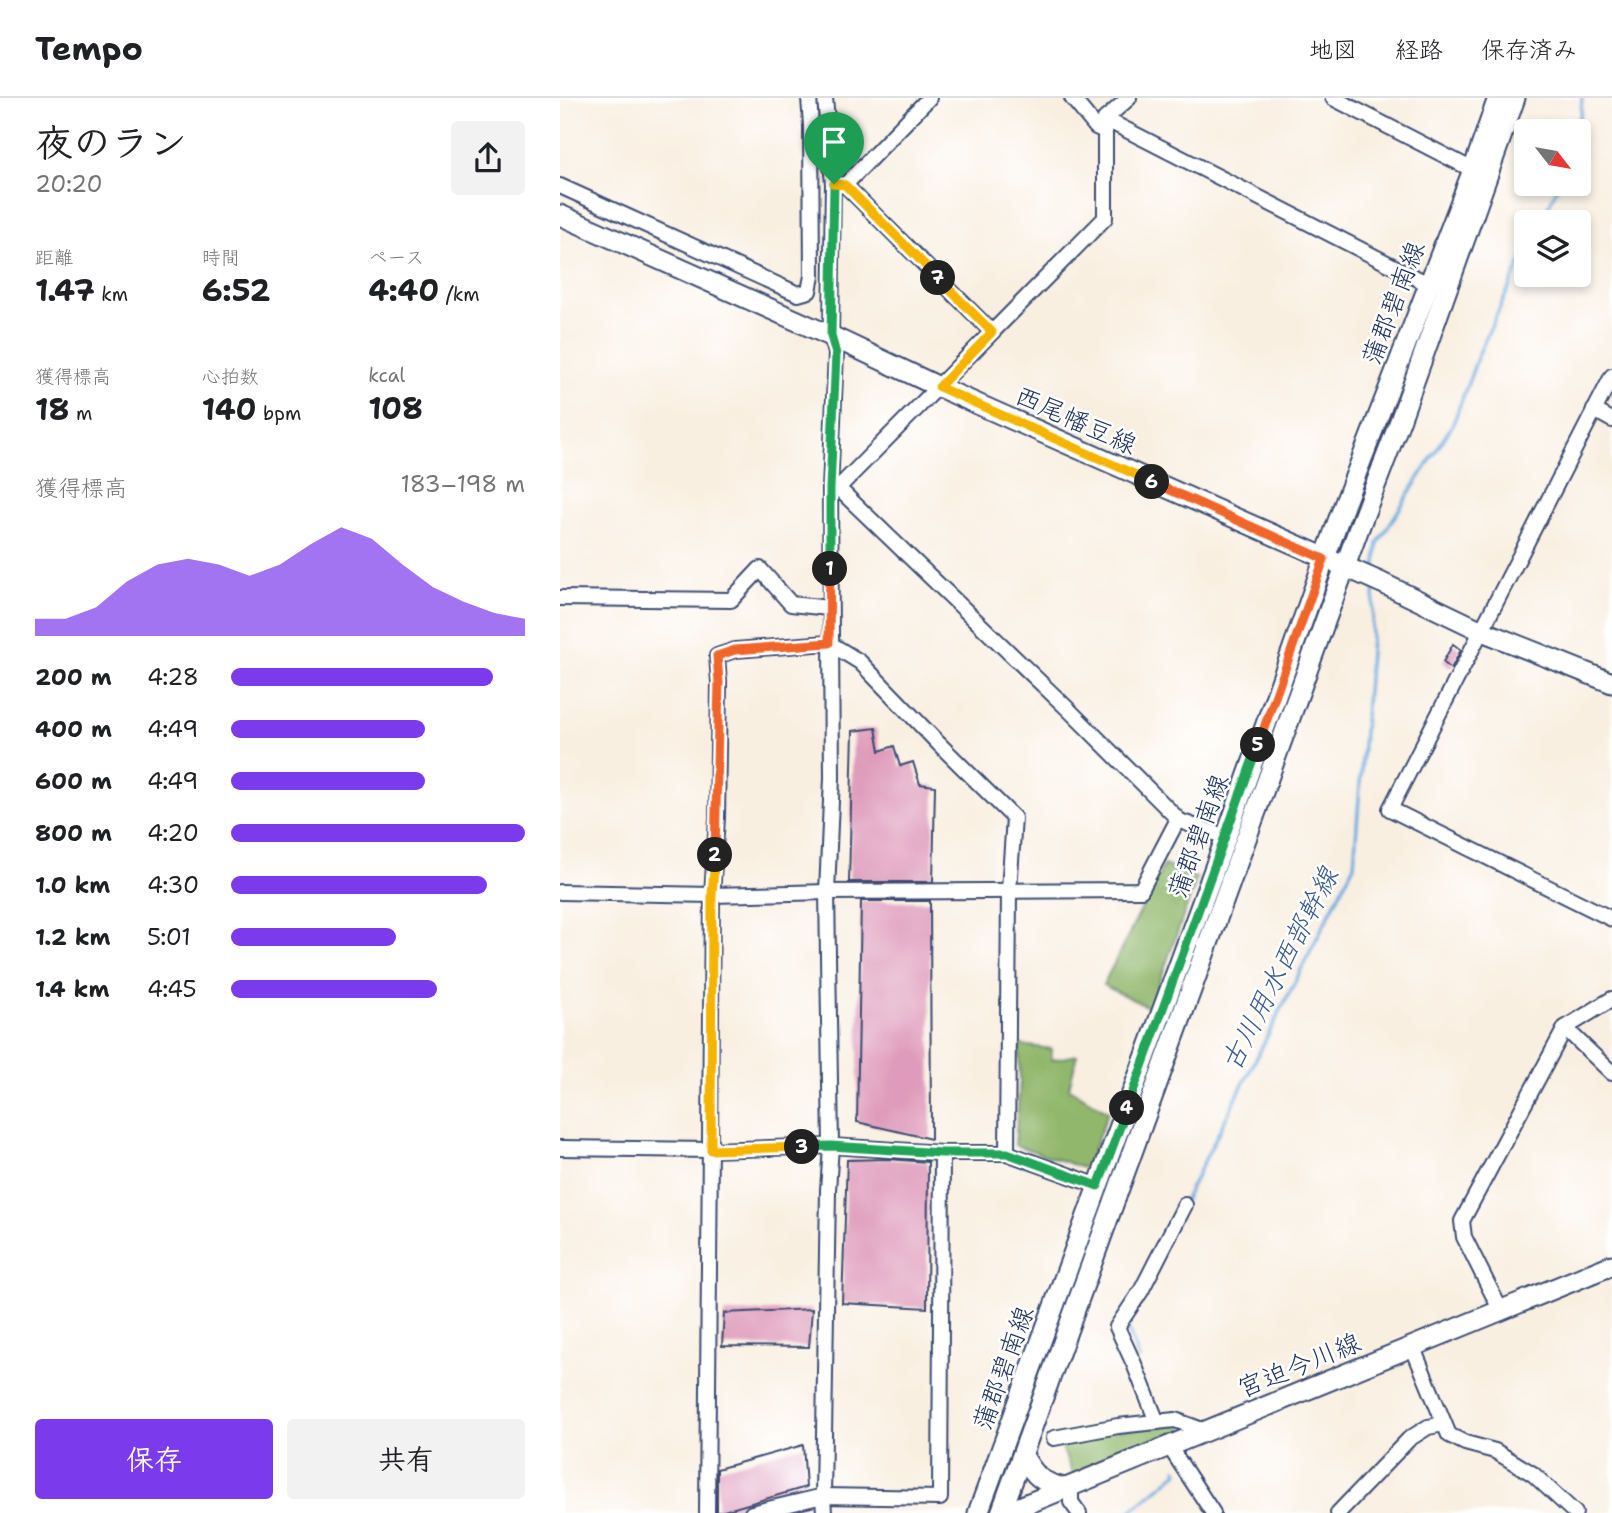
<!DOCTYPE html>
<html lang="ja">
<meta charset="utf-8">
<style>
:root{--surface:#fff;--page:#f2f2f2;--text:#202124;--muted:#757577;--line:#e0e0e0;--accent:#7c3aed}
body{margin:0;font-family:"Shantell Sans","Klee One",sans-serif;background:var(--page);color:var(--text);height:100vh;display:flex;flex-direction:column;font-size:26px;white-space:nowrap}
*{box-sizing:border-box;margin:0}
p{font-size:23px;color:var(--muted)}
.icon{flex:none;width:38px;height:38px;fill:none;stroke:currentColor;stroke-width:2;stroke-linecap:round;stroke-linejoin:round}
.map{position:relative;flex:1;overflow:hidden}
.side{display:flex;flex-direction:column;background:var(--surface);width:560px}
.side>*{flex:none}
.needle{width:46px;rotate:121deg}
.tools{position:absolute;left:954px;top:21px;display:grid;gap:14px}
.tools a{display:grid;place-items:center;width:77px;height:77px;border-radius:7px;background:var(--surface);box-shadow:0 4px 10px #0003;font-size:35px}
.pin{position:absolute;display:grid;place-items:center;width:60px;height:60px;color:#fff;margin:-72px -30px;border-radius:50% 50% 50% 0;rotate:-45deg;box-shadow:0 0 7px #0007}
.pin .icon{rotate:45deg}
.km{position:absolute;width:35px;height:35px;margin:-18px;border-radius:50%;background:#222;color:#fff;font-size:19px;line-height:35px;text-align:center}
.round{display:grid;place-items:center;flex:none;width:74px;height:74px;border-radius:7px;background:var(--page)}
.headline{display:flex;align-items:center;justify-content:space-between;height:119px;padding:0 35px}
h1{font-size:38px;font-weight:700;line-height:52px}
.stats{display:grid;grid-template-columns:repeat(3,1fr);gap:10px;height:119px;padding:7px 35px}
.stats div{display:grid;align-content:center}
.stats b{font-size:30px;font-weight:700}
.stats small{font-size:19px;font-weight:400}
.stats p{font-size:19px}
.chart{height:196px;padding:14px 35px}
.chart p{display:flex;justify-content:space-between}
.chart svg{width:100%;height:126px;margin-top:7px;fill:var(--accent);opacity:.7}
.primary-button{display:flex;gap:14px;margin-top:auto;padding:14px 35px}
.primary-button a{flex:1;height:80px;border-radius:7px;background:var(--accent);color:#fff;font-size:28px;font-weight:700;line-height:80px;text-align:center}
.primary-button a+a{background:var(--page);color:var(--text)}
ul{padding:0 35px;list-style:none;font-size:23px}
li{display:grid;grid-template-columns:112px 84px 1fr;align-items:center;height:52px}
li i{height:18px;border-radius:9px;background:var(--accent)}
header{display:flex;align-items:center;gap:42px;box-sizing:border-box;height:98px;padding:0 35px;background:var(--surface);border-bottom:2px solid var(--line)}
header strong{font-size:33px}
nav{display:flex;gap:38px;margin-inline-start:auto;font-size:24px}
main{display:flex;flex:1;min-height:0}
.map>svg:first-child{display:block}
.forest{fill:#91b76c;stroke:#567365;stroke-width:2}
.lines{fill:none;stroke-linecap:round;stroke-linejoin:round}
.stream{stroke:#6eabe0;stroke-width:3.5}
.building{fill:#df9bbb}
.street-casing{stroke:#3c4c72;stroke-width:18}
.secondary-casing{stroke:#3c4c72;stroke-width:23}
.street{stroke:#fff;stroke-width:14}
.secondary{stroke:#fff;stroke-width:19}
.split-1-casing{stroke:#fff;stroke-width:14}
.split-2-casing{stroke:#fff;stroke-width:14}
.split-3-casing{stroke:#fff;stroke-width:14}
.split-4-casing{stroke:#fff;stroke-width:14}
.split-5-casing{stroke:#fff;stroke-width:14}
.split-6-casing{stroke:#fff;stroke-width:14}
.split-7-casing{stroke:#fff;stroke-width:14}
.split-8-casing{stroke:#fff;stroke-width:14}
.split-1{stroke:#22a559;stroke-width:9}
.split-2{stroke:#f0652b;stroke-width:9}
.split-3{stroke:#f5b400;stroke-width:9}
.split-4{stroke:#22a559;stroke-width:9}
.split-5{stroke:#22a559;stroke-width:9}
.split-6{stroke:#f0652b;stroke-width:9}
.split-7{stroke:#f5b400;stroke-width:9}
.split-8{stroke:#f5b400;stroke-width:9}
.labels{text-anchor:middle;stroke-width:5;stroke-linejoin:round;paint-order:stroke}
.street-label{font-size:26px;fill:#1b2f5e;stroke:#fff}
.water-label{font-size:28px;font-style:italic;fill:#385a8c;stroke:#fff}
</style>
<header>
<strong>Tempo</strong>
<nav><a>地図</a><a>経路</a><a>保存済み</a></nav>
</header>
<main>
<section class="side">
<div class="headline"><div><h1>夜のラン</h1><p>20:20</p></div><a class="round"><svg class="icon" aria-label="share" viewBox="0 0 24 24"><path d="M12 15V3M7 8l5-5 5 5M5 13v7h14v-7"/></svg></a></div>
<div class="stats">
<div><p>距離</p><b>1.47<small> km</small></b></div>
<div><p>時間</p><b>6:52</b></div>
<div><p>ペース</p><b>4:40<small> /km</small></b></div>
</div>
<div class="stats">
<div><p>獲得標高</p><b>18<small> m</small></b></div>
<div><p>心拍数</p><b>140<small> bpm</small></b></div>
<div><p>kcal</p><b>108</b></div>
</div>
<div class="chart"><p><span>獲得標高</span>183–198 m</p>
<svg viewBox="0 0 160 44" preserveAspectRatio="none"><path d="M0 44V38L10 38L20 34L30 25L40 19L50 17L60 19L70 23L80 19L90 12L100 6L110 10L120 19L130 27L140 32L150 36L160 38V44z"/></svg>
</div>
<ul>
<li><b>200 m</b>4:28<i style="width:89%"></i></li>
<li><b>400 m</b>4:49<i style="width:66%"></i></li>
<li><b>600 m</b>4:49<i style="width:66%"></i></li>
<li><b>800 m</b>4:20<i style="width:100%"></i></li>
<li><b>1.0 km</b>4:30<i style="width:87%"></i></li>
<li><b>1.2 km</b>5:01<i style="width:56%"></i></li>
<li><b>1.4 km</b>4:45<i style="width:70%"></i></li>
</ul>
<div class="primary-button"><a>保存</a><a>共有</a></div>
</section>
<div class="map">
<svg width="1052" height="1415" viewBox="0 0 1052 1415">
<rect width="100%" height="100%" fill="#fff"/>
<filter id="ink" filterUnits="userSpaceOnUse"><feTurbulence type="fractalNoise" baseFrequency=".0143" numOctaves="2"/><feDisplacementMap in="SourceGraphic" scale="14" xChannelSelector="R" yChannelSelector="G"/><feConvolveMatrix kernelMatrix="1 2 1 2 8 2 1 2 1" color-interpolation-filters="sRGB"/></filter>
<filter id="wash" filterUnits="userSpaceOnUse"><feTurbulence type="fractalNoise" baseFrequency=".00686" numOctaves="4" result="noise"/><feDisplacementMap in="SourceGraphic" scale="28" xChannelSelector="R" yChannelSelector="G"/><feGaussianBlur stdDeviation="1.57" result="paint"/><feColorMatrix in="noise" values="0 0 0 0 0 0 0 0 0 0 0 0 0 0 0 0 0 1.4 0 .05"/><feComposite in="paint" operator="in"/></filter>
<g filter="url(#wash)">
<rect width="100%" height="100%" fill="#f9efe1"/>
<g class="forest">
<path d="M604,767l33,13 -47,130 -47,-23z"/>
<path d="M459,947l33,4 -1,11 26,-5 -8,33 39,24 -22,57 -71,-24 5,-63z"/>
<path d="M621,1326l2,7 -5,4 -105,40 -13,-32 45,-12z"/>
</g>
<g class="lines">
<g class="stream">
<path d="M1015,33l6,-18 1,-15"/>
<path d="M981,124l18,-38"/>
<path d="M815,476l3,-31 75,-119 26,-71 47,-102"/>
<path d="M624,1103l170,-336 21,-280"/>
<path d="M566,1225l13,36"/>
<path d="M569,1415l49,-41 -1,-3"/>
</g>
</g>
<g id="blocks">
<g class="building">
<path d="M893,546l8,6 -10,19 -8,-7z"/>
<path d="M316,630l4,23 14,-5 6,20 13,-4 7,22 15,2 -2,96h-84l4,-151z"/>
<path d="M301,803h69l1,238 -74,-17z"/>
<path d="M328,1061l40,3 -1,146 -85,-5 5,-143z"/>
<path d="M252,1211l-3,38 -87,-1 2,-33z"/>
<path d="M243,1347l3,42 -89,26v-44z"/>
</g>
</g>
</g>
<g filter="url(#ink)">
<use href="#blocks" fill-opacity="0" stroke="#3c4c72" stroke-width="2"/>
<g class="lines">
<defs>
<g id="street">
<path d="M512,0l24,29 9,4"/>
<path d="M773,0l140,72"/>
<path d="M545,21l323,165"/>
<path d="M273,86l12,1 147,147"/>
<path d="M285,87l84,-87"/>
<path d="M0,88l238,108 11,-3 3,-15 -1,-151 -2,-27"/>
<path d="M1052,278l-222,433 222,110"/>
<path d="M1034,312l18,10"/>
<path d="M271,391l7,-1 267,-270v-99l24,-21"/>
<path d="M0,500l171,2 29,-31 31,35 38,4"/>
<path d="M617,722l49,17"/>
<path d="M0,794l152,3 115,-3 314,-2 37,-71 -108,-108 -232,-223"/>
<path d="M1005,930l47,45"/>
<path d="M0,1050l151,2 120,-4 111,7h65l91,33"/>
<path d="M941,1213l-37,-74 -2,-16 103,-193 47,-29"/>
<path d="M853,1250l36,87 16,8 30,8 38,23 42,39"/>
<path d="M597,1324l-23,-58 -17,-37 24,-36 44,-86"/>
<path d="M494,1340l64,-12 57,-6 30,11"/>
<path d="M609,1348l44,67"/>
<path d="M511,1387v17l8,11"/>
<path d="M147,1415l5,-618 5,-77 2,-136 -2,-26 18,-6 94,-7 31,19 79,82 75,74 -5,72 -2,263"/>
<path d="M192,1415l71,-17 117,2 2,-345"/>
<path d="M264,1415l-1,-17 5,-306 3,-44 -4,-254 5,-114 -2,-289 6,-136 -5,-17 2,-152 -8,-86"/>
<path d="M778,1415l71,-74 19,-12 16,-3"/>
</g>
<g id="secondary">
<path d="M0,117l271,121 108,51 443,196 100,48 130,52"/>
<path d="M463,1358c12,20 17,26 41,32"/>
<path d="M418,1415l248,-676 112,-316 135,-351 25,-72"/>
<path d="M441,1415l358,-985 41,-107 115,-323"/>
<path d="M445,1415l607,-248"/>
</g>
</defs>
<use href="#street" class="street-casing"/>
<use href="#secondary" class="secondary-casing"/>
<use href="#street" class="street"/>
<use href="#secondary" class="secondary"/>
</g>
</g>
<g class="lines" filter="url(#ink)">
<defs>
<path id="split-1" d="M270,471v-80l6,-135 -5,-18 3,-152"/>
<path id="split-2" d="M155,757l4,-173 -2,-26 18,-6 94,-7 1,-74"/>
<path id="split-3" d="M155,757l-3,40 -1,255 91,-3"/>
<path id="split-4" d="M242,1049l29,-1 111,7h65l91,33 29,-78"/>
<path id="split-5" d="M567,1010l131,-363"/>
<path id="split-6" d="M592,384l172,77 -66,186"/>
<path id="split-7" d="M378,180l54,54 -53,55 213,95"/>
<path id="split-8" d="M274,86l11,1 93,93"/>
</defs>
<use href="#split-1" class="split-1-casing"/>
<use href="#split-2" class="split-2-casing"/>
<use href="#split-3" class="split-3-casing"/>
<use href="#split-4" class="split-4-casing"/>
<use href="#split-5" class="split-5-casing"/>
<use href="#split-6" class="split-6-casing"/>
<use href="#split-7" class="split-7-casing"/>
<use href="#split-8" class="split-8-casing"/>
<use href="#split-1" class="split-1"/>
<use href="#split-2" class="split-2"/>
<use href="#split-3" class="split-3"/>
<use href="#split-4" class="split-4"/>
<use href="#split-5" class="split-5"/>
<use href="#split-6" class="split-6"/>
<use href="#split-7" class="split-7"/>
<use href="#split-8" class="split-8"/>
</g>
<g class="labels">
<g class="street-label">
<text transform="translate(833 205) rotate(-69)" y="9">蒲郡碧南線</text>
<text transform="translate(516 322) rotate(24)" y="9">西尾幡豆線</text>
<text transform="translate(638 738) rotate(-70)" y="9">蒲郡碧南線</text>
<text transform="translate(739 1267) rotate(-22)" y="9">宮迫今川線</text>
<text transform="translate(443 1270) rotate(-70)" y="9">蒲郡碧南線</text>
</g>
<g class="water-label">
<text transform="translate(719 871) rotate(-63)" y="10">古川用水西部幹線</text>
</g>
</g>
</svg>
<div class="tools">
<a><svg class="needle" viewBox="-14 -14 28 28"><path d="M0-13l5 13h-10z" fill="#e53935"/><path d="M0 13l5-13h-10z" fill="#757577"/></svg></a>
<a><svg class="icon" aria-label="layers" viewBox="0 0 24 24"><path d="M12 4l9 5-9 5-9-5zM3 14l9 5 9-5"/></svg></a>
</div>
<div class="pin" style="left:274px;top:86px;background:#1e9e55"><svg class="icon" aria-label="arrive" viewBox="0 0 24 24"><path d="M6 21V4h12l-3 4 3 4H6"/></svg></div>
<b class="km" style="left:270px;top:471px">1</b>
<b class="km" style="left:155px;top:757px">2</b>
<b class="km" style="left:242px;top:1049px">3</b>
<b class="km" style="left:567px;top:1010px">4</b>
<b class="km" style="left:698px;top:647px">5</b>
<b class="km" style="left:592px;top:384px">6</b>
<b class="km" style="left:378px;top:180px">7</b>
</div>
</main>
